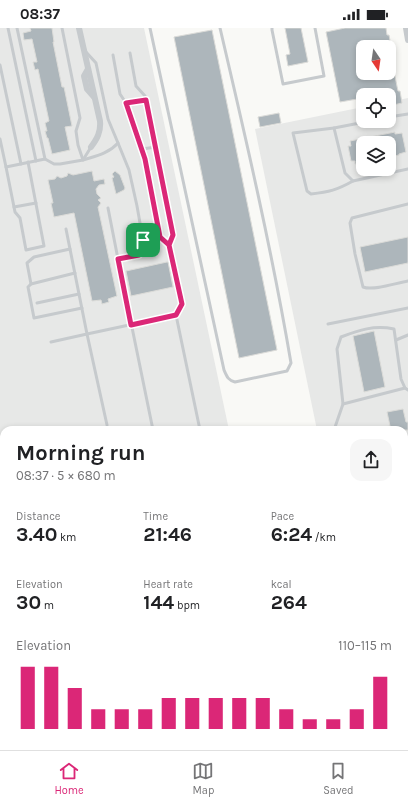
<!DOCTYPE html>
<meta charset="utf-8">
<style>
:root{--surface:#fff;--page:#f6f6f6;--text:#202124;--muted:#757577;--line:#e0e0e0;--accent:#db2777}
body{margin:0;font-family:Karla,sans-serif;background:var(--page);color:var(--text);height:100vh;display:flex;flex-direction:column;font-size:15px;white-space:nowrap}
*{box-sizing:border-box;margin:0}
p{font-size:13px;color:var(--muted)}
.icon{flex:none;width:22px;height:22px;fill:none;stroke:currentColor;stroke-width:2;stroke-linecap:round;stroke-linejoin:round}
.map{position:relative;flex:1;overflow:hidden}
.panel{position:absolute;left:0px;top:398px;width:408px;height:324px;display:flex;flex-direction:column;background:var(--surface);border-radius:12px 12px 0 0;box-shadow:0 2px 6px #0003}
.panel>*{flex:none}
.needle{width:26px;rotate:167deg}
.tools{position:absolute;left:356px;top:12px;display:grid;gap:8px}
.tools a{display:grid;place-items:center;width:40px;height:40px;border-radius:8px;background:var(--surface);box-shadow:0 2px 6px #0003;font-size:20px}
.pin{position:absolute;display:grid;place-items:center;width:34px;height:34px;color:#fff;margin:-17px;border-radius:8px;box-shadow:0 2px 6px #0006}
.round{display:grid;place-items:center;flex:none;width:42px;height:42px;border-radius:12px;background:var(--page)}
.headline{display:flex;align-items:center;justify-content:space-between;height:68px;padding:0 16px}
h1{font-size:22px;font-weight:700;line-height:30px}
.metrics{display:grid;grid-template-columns:repeat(3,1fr);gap:6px;height:68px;padding:4px 16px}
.metrics div{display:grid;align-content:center}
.metrics b{font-size:20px;font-weight:700}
.metrics small{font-size:11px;font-weight:400}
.metrics p{font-size:11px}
.chart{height:112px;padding:8px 16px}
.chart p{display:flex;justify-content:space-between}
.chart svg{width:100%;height:72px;margin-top:4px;stroke:var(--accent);stroke-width:6}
.status{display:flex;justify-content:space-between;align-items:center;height:28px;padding:0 20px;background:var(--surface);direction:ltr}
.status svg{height:11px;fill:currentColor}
.menu{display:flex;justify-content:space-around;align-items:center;height:56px;border-top:1px solid var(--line);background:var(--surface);font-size:11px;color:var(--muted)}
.menu a{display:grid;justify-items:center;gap:2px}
.menu .current{color:var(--accent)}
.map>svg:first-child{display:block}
.built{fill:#e7e8e7;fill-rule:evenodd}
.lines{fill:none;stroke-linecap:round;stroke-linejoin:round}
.river{stroke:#c1cbd0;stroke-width:10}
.building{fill:#adb6bb;stroke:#dbdbd8}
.service{stroke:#c6cacd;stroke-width:3}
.minor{stroke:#c6cacd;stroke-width:6}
.route-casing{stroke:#fff;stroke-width:8}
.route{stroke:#db2777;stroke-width:5}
</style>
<div class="status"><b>08:37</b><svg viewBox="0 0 49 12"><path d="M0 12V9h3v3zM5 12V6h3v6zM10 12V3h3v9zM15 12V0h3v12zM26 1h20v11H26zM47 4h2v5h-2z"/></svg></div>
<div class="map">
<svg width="408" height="722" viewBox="0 0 408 722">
<rect width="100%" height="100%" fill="#f9f9f6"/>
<g class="built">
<path d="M0,0h144l85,402h-225v204l-4,-19z"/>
<path d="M408,70v536h-4v-204h-87l-62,-301 108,-22v14h26v-19zM363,115h26v26h-26z"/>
<path d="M404,619h4v60l-4,1z"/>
<path d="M4,649v69h260l-11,4h-253v-72z"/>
</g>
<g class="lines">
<g class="river">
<path d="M404,705l4,-1"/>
<path d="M326,722l12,-4"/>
</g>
</g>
<g class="building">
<path d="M30,0h22l2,14h-1l9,45h2l8,39 -7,1 5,23 -18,4 -4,-16h-1l-2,-7h2l-2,-8 4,-2 -11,-52 -3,1 -2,-8h4l-5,-23 -8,1 -1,-7 8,-2z"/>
<path d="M285,0h16l7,34 -20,4 -2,-11 4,-1z"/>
<path d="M345,0h41l1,7h2l2,11h-2l1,1h-27v26h26v-16h2l7,34h2l2,12 -13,3v-11h-7v-1l-6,1h-13v3l-23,4 -14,-70z"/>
<path d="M212,2l65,320 -38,8 -65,-321z"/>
<path d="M279,85l2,10 -21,4 -2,-10z"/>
<path d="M395,104v2l7,-1 4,19 -7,2v1l-10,2v-14h-26v20l-8,1v-3h-4l-3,-15h3l-1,-5z"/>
<path d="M92,143l2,10 10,-2 1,5 -6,1 -3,4 1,5 4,4 -3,2 3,3 -3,4 19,89 -9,3 1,3 -7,2 -1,-4 -9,1 -18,-88 -20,4 -3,-14h2l-5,-23 7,-1 2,-3 4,2 6,-2 1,-3 5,2z"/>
<path d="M115,143l5,4 5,13 -1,2 -8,4 -4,-16 2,-1 -2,-3z"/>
<path d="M408,209v26l-43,9 -5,-25z"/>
<path d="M167,234h1l5,25 -42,9 -5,-25z"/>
<path d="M374,303l11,56 -21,5 -11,-56z"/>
<path d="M403,381l3,13h2v8h-29v-2l11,-2 -3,-14z"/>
</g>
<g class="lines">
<g class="service">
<path d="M8,0l28,133"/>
<path d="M17,0l28,131"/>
<path d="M62,0l18,90 -4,13 2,14 5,15c13,-4 25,-6 35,-17l-10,-24 -12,-56 -10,-11"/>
<path d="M150,0l74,342c3,7 4,10 11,12l52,-11 4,-8c-19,-112 -45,-224 -71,-335"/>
<path d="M272,0v2l11,54 41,-8 -9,-48"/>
<path d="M130,25l6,33 9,10 28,139 -4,10"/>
<path d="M113,27l7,39 6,9 19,56 15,78"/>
<path d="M0,37l21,99"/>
<path d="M126,75l20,-2"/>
<path d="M389,89l19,-3"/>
<path d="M370,93l-36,7 11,45 8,8 55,-12"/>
<path d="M334,100l-41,5 14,58 4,3c18,-2 26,-4 42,-13"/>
<path d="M0,111l6,28 39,-8 9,5h6l23,-4 8,-13"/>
<path d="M118,115l11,27 8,36 6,34 -4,15 -21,4 35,171"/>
<path d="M142,121l14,-2"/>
<path d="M6,139l9,45 5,6 6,32 18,-4 -16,-84"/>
<path d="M408,176l-56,14 -2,5 5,31 8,33c11,4 33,-4 45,-6"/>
<path d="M14,179l22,-4"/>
<path d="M108,180l10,51"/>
<path d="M143,212l17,-3 9,8 13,59 -6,11"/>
<path d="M75,245l-44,11 -3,3 6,31 48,-10"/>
<path d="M31,256l-4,-21 7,-6 36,-8"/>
<path d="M37,275l42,-9"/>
<path d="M328,296l80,-16"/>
<path d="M396,312l12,-5"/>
<path d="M51,314l36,-8 -21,-105"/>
<path d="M343,376l62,-16"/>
<path d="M107,397l-20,-91 89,-19 24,115"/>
<path d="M334,402l9,-26 -6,-55 4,-12c18,-7 33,-12 53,-8l7,50 4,9 3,2"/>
<path d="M404,583l4,1"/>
<path d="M404,665l4,-1"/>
<path d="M223,722l9,-4"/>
</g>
<g class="minor">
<path d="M79,0l21,93c1,11 -3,18 -9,26"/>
<path d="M406,0l2,12"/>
<path d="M88,41l-4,7 3,13 7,8"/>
<path d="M404,610h4"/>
</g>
</g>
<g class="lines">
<defs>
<path id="route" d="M143,212l-4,15 -21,4 13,66 45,-10 6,-11 -13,-59 -9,-8 -15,-78 -19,-56 20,-3 27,135 -4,10 -9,-8 -17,3"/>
</defs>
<use href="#route" class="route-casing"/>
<use href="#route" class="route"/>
</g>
</svg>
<div class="tools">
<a><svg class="needle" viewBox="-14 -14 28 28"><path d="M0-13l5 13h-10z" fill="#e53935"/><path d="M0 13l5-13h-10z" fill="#757577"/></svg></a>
<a><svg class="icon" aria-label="locate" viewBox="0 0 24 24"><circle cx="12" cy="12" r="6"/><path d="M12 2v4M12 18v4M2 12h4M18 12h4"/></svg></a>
<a><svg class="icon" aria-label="layers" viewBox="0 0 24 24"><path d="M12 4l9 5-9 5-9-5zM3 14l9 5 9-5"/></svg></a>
</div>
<div class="pin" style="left:143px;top:212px;background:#1e9e55"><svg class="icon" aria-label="arrive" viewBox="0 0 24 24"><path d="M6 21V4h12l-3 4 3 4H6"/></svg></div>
<section class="panel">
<div class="headline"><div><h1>Morning run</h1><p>08:37 · 5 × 680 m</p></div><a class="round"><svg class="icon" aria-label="share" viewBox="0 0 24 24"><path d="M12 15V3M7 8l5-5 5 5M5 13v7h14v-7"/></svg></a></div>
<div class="metrics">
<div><p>Distance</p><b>3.40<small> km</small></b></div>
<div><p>Time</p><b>21:46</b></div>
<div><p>Pace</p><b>6:24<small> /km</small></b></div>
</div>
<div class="metrics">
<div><p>Elevation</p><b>30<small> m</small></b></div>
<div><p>Heart rate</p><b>144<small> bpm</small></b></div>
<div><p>kcal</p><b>264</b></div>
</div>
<div class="chart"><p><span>Elevation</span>110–115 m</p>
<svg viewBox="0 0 160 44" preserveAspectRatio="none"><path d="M5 44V6M15 44V6M25 44V19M35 44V32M45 44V32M55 44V32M65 44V25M75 44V25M85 44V25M95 44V25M105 44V25M115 44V32M125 44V38M135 44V38M145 44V32M155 44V12"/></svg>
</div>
</section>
</div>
<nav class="menu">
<a class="current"><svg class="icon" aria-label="home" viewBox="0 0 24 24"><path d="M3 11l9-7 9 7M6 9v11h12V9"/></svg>Home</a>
<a><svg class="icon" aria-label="map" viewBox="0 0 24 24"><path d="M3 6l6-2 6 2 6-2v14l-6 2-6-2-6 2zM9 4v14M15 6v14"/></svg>Map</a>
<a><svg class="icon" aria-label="saved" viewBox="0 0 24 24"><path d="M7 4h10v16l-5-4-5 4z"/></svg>Saved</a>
</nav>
